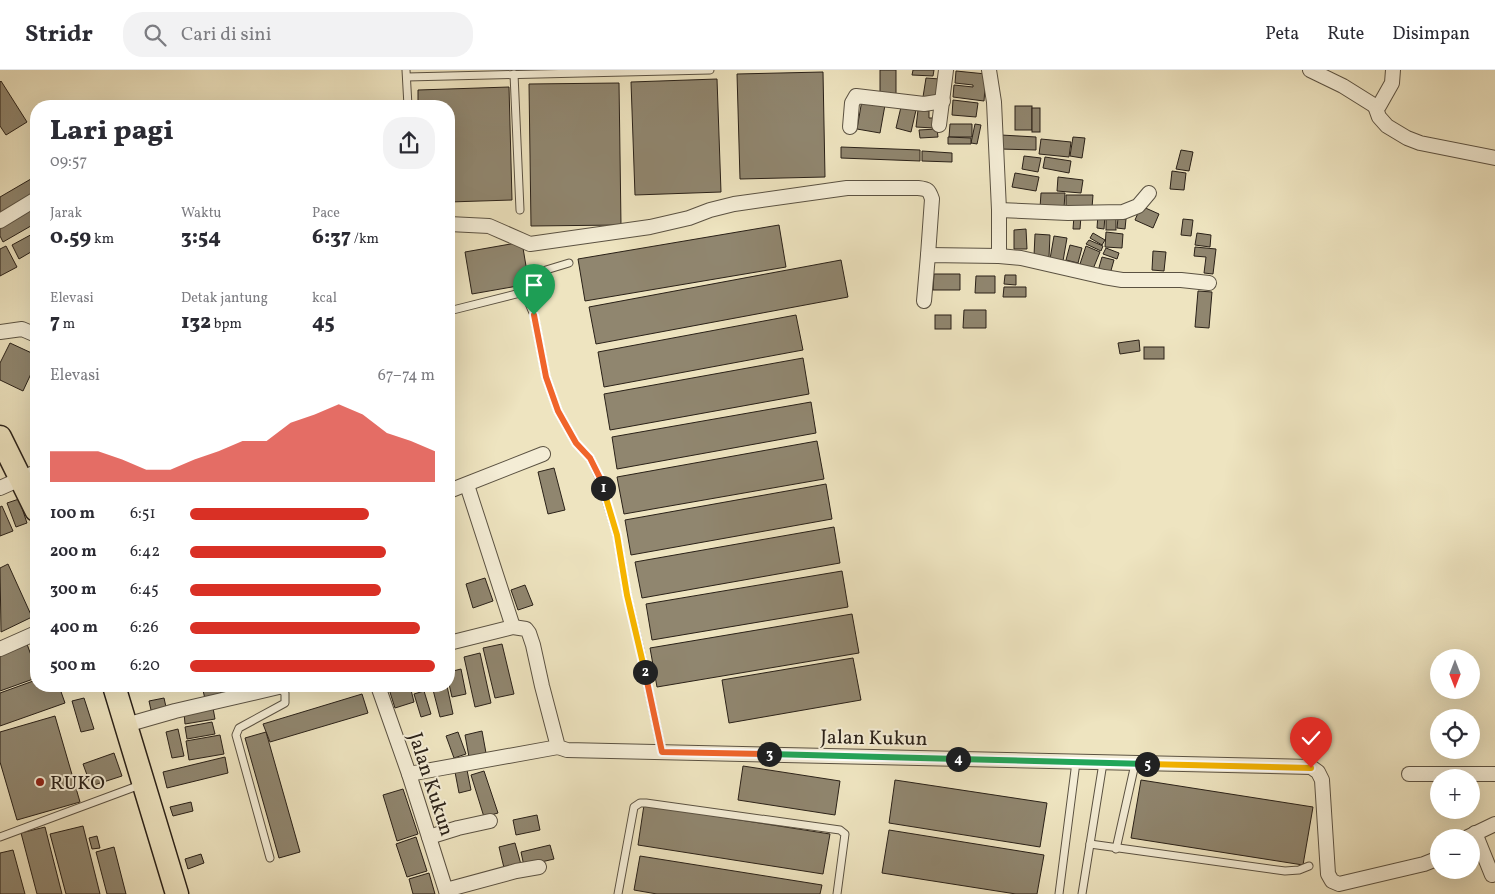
<!DOCTYPE html>
<html lang="id">
<meta charset="utf-8">
<style>
:root{--surface:#fff;--page:#f2f2f3;--text:#2b2b33;--muted:#7c7c81;--line:#e1e1e2;--accent:#d93025}
body{margin:0;font-family:Vollkorn,serif;background:var(--page);color:var(--text);height:100vh;display:flex;flex-direction:column;font-size:19px;white-space:nowrap}
*{box-sizing:border-box;margin:0}
p{font-size:16px;color:var(--muted)}
.icon{flex:none;width:28px;height:28px;fill:none;stroke:currentColor;stroke-width:2;stroke-linecap:round;stroke-linejoin:round}
.map{position:relative;flex:1;overflow:hidden}
.drawer{position:absolute;left:30px;top:30px;width:425px;height:592px;display:flex;flex-direction:column;background:var(--surface);border-radius:20px;box-shadow:0 5px 20px #0002}
.drawer>*{flex:none}
.needle{width:32px;rotate:180deg}
.tools{position:absolute;left:1430px;top:579px;display:grid;gap:10px}
.tools a{display:grid;place-items:center;width:50px;height:50px;border-radius:50%;background:var(--surface);box-shadow:0 5px 20px #0002;font-size:25px}
.pin{position:absolute;display:grid;place-items:center;width:42px;height:42px;color:#fff;margin:-51px -21px;border-radius:50% 50% 50% 0;rotate:-45deg;box-shadow:0 0 5px #0007}
.pin .icon{rotate:45deg}
.km{position:absolute;width:25px;height:25px;margin:-12px;border-radius:50%;background:#222;color:#fff;font-size:14px;line-height:25px;text-align:center}
.round{display:grid;place-items:center;flex:none;width:52px;height:52px;border-radius:20px;background:var(--page)}
.head{display:flex;align-items:center;justify-content:space-between;height:85px;padding:0 20px}
h1{font-size:28px;font-weight:800;line-height:38px}
.figures{display:grid;grid-template-columns:repeat(3,1fr);gap:8px;height:85px;padding:5px 20px}
.figures div{display:grid;align-content:center}
.figures b{font-size:21px;font-weight:800}
.figures small{font-size:14px;font-weight:400}
.figures p{font-size:14px}
.chart{height:140px;padding:10px 20px}
.chart p{display:flex;justify-content:space-between}
.chart svg{width:100%;height:90px;margin-top:5px;fill:var(--accent);opacity:.7}
ul{padding:0 20px;list-style:none;font-size:16px}
li{display:grid;grid-template-columns:80px 60px 1fr;align-items:center;height:38px}
li i{height:12px;border-radius:6px;background:var(--accent)}
header{display:flex;align-items:center;gap:30px;box-sizing:border-box;height:70px;padding:0 25px;background:var(--surface);border-bottom:1px solid var(--line)}
header strong{font-size:24px}
nav{display:flex;gap:28px;margin-inline-start:auto;font-size:18px}
.search{width:350px;height:45px;background:var(--page);display:flex;align-items:center;gap:12px;box-sizing:border-box;padding:0 18px;border-radius:20px;color:var(--muted);font-size:19px}
.map>svg:first-child{display:block}
.building{fill:#90866f;stroke:#2a2118}
.lines{fill:none;stroke-linecap:round;stroke-linejoin:round}
.lane-casing{stroke:#5b5242;stroke-width:9}
.street-casing{stroke:#5b5242;stroke-width:16}
.primary-casing{stroke:#2a2118;stroke-width:25}
.lane{stroke:#f4edd6;stroke-width:7}
.street{stroke:#f4edd6;stroke-width:14}
.primary{stroke:#eee4c0;stroke-width:22}
.split-1-casing{stroke:#fff;stroke-width:10}
.split-2-casing{stroke:#fff;stroke-width:10}
.split-3-casing{stroke:#fff;stroke-width:10}
.split-4-casing{stroke:#fff;stroke-width:10}
.split-5-casing{stroke:#fff;stroke-width:10}
.split-6-casing{stroke:#fff;stroke-width:10}
.split-1{stroke:#f0652b;stroke-width:6}
.split-2{stroke:#f5b400;stroke-width:6}
.split-3{stroke:#f0652b;stroke-width:6}
.split-4{stroke:#22a559;stroke-width:6}
.split-5{stroke:#22a559;stroke-width:6}
.split-6{stroke:#f5b400;stroke-width:6}
.poi-dot{fill:#8f2418;stroke:#f4edd6;stroke-width:2}
.labels{text-anchor:middle;stroke-width:4;stroke-linejoin:round;paint-order:stroke}
.street-label{font-size:20px;fill:#2a2118;stroke:#f4edd6}
.poi-label{font-size:20px;fill:#2a2118;stroke:#f4edd6;text-anchor:start}
</style>
<header>
<strong>Stridr</strong>
<div class="search"><svg class="icon" aria-label="search" viewBox="0 0 24 24"><circle cx="10" cy="10" r="6"/><path d="M15 15l6 6"/></svg>Cari di sini</div>
<nav><a>Peta</a><a>Rute</a><a>Disimpan</a></nav>
</header>
<div class="map">
<svg width="1495" height="824" viewBox="0 0 1495 824">
<rect width="100%" height="100%" fill="#eee4c0"/>
<filter id="stains"><feTurbulence type="fractalNoise" baseFrequency=".004" numOctaves="4"/><feColorMatrix values="0 0 0 0 .2 0 0 0 0 .09 0 0 0 0 .02 0 0 0 .5 -.17"/></filter>
<radialGradient id="worn" r=".72"><stop offset=".6" stop-color="#630" stop-opacity="0"/><stop offset="1" stop-color="#630" stop-opacity=".3"/></radialGradient>
<g class="building">
<rect x="880" y="0" width="16" height="25"/>
<path d="M913,0h21l-1,6 -21,-1z"/>
<path d="M956,1l30,3 -2,27 -31,-4 1,-12 19,2v-2l-18,-2z"/>
<path d="M823,2l2,105 -85,2 -3,-105z"/>
<path d="M926,8l14,1 -3,20 -14,-2z"/>
<path d="M717,9l4,113 -86,3 -4,-113z"/>
<path d="M1,11l26,41 -21,13 -6,-9v-44z"/>
<path d="M619,13l2,142 -90,1 -2,-142z"/>
<path d="M509,17l3,113 -63,2v-96h-31v-16z"/>
<path d="M862,30l23,5 -5,28 -23,-4z"/>
<path d="M953,30l25,3 -2,14 -24,-2z"/>
<rect x="1015" y="36" width="17" height="24"/>
<path d="M901,37l15,3 -5,22 -15,-4z"/>
<rect x="1032" y="38" width="8" height="24"/>
<path d="M918,40l11,1v7h6l-1,10 -18,-1z"/>
<path d="M950,54h22v13h-23z"/>
<path d="M975,54l6,1 -4,19 -6,-1z"/>
<path d="M937,59l1,8 -18,1 -1,-8z"/>
<path d="M1001,65l35,2v13l-36,-1z"/>
<path d="M948,67l23,1v6h-23z"/>
<path d="M1073,67l12,1 -3,20 -12,-2z"/>
<path d="M1041,69l30,3 -2,15 -30,-3z"/>
<path d="M841,77l79,3v11l-79,-3z"/>
<path d="M1181,80l12,2 -4,19 -13,-2z"/>
<path d="M922,81l30,2v9l-30,-1z"/>
<path d="M1024,86l17,2 -3,14 -16,-3z"/>
<path d="M1045,87l26,4 -2,12 -26,-5z"/>
<path d="M1172,101l14,2 -2,17 -14,-1z"/>
<path d="M1015,103l24,4 -3,14 -24,-4z"/>
<path d="M36,106v20l-36,21v-20z"/>
<path d="M1058,107l25,3 -2,13 -24,-2z"/>
<path d="M1041,123h24l-1,15h-24z"/>
<path d="M1066,125h27l-1,13h-26z"/>
<path d="M36,133v20l-33,19 -3,-6v-12z"/>
<path d="M1141,136l18,8 -6,14 -18,-8z"/>
<path d="M1098,144l7,1 -1,14 -7,-1z"/>
<path d="M1074,146h7l-1,13h-7z"/>
<rect x="1106" y="148" width="10" height="12"/>
<path d="M1118,148l8,1 -1,10 -8,-1z"/>
<path d="M1183,149l10,1 -2,16 -10,-1z"/>
<path d="M779,155l7,42 -201,34 -7,-42z"/>
<path d="M1026,159l1,20h-13v-19z"/>
<path d="M36,162v17l-17,10 -7,-14z"/>
<path d="M1106,162l17,2 -1,14 -17,-1z"/>
<path d="M1093,163l12,7 -3,5 -12,-7z"/>
<path d="M1197,163l14,2 -1,12 -15,-2z"/>
<path d="M1035,164l15,1 -1,22 -15,-1z"/>
<path d="M1054,166l13,2 -4,23 -13,-2z"/>
<path d="M1089,170l14,6 -2,5 -15,-7z"/>
<path d="M522,172l7,42 -57,10 -7,-42z"/>
<path d="M1070,175l12,3 -4,15 -12,-3z"/>
<path d="M6,176l11,21 -17,9v-27z"/>
<path d="M1086,176l14,6 -7,17 -13,-5z"/>
<path d="M1195,177l21,2 -3,25 -9,-1 2,-16 -12,-1z"/>
<path d="M1106,178l13,5 -2,6 -14,-5z"/>
<path d="M1153,181l13,1 -2,19 -12,-1z"/>
<path d="M1102,187l12,3 -4,14 -12,-3z"/>
<path d="M841,190l7,37 -252,47 -7,-37z"/>
<path d="M934,204h26v16h-27z"/>
<path d="M1005,205h11v10l-12,-1z"/>
<path d="M976,206h19v17h-20z"/>
<path d="M1004,217h22v10h-23z"/>
<path d="M1198,221l14,1 -3,36 -14,-1z"/>
<path d="M964,240h22v18h-23z"/>
<path d="M796,245l7,35 -199,37 -6,-35z"/>
<rect x="935" y="245" width="16" height="14"/>
<path d="M1139,270l1,11 -20,3 -2,-11z"/>
<path d="M10,273l26,12v8l-13,28 -23,-11v-17z"/>
<rect x="1144" y="277" width="20" height="12"/>
<path d="M803,288l6,36 -199,36 -6,-36z"/>
<path d="M811,332l5,31 -199,36 -5,-32z"/>
<path d="M817,371l7,38 -200,35 -7,-37z"/>
<path d="M554,398l11,42 -17,4 -10,-42z"/>
<path d="M826,414l6,35 -201,36 -6,-35z"/>
<path d="M19,429l8,24 -11,4 -9,-24z"/>
<path d="M2,436l11,25 -13,5v-29z"/>
<path d="M834,457l6,36 -198,35 -7,-36z"/>
<path d="M8,494l24,53 -31,15 -1,-64z"/>
<path d="M842,501l6,36 -196,33 -6,-36z"/>
<path d="M485,508l8,23 -20,7 -7,-24z"/>
<path d="M525,515l8,20 -15,5 -7,-20z"/>
<path d="M852,544l7,39 -202,34 -7,-39z"/>
<path d="M27,574l9,25v9l-36,13v-37z"/>
<path d="M502,574l12,50 -19,4 -12,-50z"/>
<path d="M480,583l11,50 -16,4 -11,-50z"/>
<path d="M853,588l8,42 -132,23 -7,-43z"/>
<path d="M461,599l5,25 -14,3 -3,-13v-12z"/>
<path d="M36,610v6h23l6,17 -65,23v-33z"/>
<path d="M202,616h17l2,8 -16,5z"/>
<path d="M223,616h24l-21,7z"/>
<path d="M388,616h22l4,16 -19,6z"/>
<path d="M432,616h15l6,28 -13,3z"/>
<path d="M424,621l7,23 -10,3 -7,-23z"/>
<path d="M362,624l6,19 -98,29 -7,-18z"/>
<path d="M84,628l10,31 -13,3 -9,-31z"/>
<path d="M164,628l2,9 -15,3 -2,-9z"/>
<path d="M213,638l2,11 -30,5 -1,-11z"/>
<path d="M55,646l25,86 -63,18 -17,-58v-30z"/>
<path d="M212,652l3,12 -28,5 -2,-12z"/>
<path d="M178,659l6,27 -12,2 -6,-26z"/>
<path d="M482,661l4,22 -17,4 -4,-22z"/>
<path d="M266,662l34,120 -21,6 -34,-120z"/>
<path d="M458,662l8,22 -12,4 -8,-22z"/>
<path d="M220,665l4,19 -35,6 -3,-19z"/>
<path d="M114,683l8,23 -31,10 -8,-22z"/>
<path d="M225,687l3,16 -61,15 -4,-16z"/>
<path d="M743,696l97,15 -5,34 -97,-15z"/>
<path d="M467,700l4,20 -12,3 -4,-21z"/>
<path d="M484,701l14,42 -14,4 -13,-42z"/>
<path d="M895,710l152,23 -7,44 -151,-24z"/>
<path d="M1141,710l172,27 -10,58 -172,-27z"/>
<path d="M403,719l15,45 -21,7 -14,-46z"/>
<path d="M191,732l2,9 -20,5 -3,-9z"/>
<path d="M644,735l186,29 -7,40 -185,-29z"/>
<path d="M537,745l3,15 -24,5 -3,-15z"/>
<path d="M83,756l17,68h-34l-16,-60z"/>
<path d="M45,757l17,67h-25l-16,-61z"/>
<path d="M889,760l155,25 -7,39h-21l-134,-21z"/>
<path d="M97,766l3,12 -8,1 -3,-11z"/>
<path d="M416,767l11,34 -20,6 -11,-33z"/>
<path d="M515,773l7,25 -17,4 -6,-25z"/>
<path d="M550,775l4,14 -30,7 -3,-14z"/>
<path d="M114,777l12,47h-19l-11,-42z"/>
<path d="M13,780l12,44h-25v-41z"/>
<path d="M201,784l3,9 -16,6 -3,-10z"/>
<path d="M640,786l182,29 -2,9h-163l-23,-4z"/>
<path d="M429,803l6,21h-22l-4,-15z"/>
</g>
<g class="lines">
<defs>
<g id="lane">
<path d="M406,0l2,36"/>
<path d="M514,4l6,136"/>
<path d="M407,7l303,-7"/>
<path d="M524,222l10,23 12,62 12,34 18,32 14,15 9,19 18,58 10,60 13,54 22,103"/>
<path d="M449,241l75,-19 22,-22 23,-7"/>
<path d="M0,767l140,-52"/>
<path d="M1090,774l195,27 14,-1 10,-4"/>
<path d="M1116,779l19,-85"/>
<path d="M270,788l-34,-123 3,-7 46,-25v-10l-6,-5"/>
<path d="M618,824l16,-87 6,-4h6l194,27 5,4 -8,60"/>
<path d="M1059,824l17,-132"/>
<path d="M1082,824l21,-131"/>
</g>
<g id="street">
<path d="M1310,0l33,16 32,20h4l13,-23 1,-13"/>
<path d="M1375,36l4,11 8,9 20,12 13,5 75,15"/>
<path d="M939,55l7,-55"/>
<path d="M850,57l2,-24 4,-7 68,8 19,-3"/>
<path d="M999,140l69,3 55,-1 15,-6 11,-13"/>
<path d="M0,151l36,-22"/>
<path d="M449,154l40,2 41,18 120,-17 39,-9 21,-8 24,-6 113,-16h71c10,1 11,2 14,11l-4,56"/>
<path d="M999,186l22,2 83,19 18,3h59l28,3"/>
<path d="M924,231l4,-46 71,1v-46l-5,-108 -5,-32"/>
<path d="M0,262l22,-3 14,6"/>
<path d="M467,415l46,142"/>
<path d="M0,418l36,-16"/>
<path d="M449,421l94,-37"/>
<path d="M449,573l64,-16 13,2 3,4 4,12 9,41 16,61 9,3 744,17 7,5 4,8 6,94 4,7 7,3 85,-20 15,-6"/>
<path d="M0,579l36,-16"/>
<path d="M378,616l31,88 38,120"/>
<path d="M126,655l49,-14 108,-25"/>
<path d="M409,704l149,-27"/>
<path d="M1409,704h86"/>
<path d="M1475,763l17,42"/>
<path d="M429,767l29,-9 32,-7"/>
<path d="M1468,767l27,-13"/>
<path d="M446,820l70,-19 23,-4"/>
</g>
<g id="primary">
<path d="M0,367l36,73"/>
<path d="M114,616l63,208"/>
</g>
</defs>
<use href="#lane" class="lane-casing"/>
<use href="#street" class="street-casing"/>
<use href="#primary" class="primary-casing"/>
<use href="#lane" class="lane"/>
<use href="#street" class="street"/>
<use href="#primary" class="primary"/>
</g>
<g class="lines">
<defs>
<path id="split-1" d="M534,245l12,62 12,34 18,32 14,15 10,20 3,10"/>
<path id="split-2" d="M603,418l14,47 10,60 18,77"/>
<path id="split-3" d="M645,602l17,80 107,2"/>
<path id="split-4" d="M769,684l189,5"/>
<path id="split-5" d="M958,689l189,5"/>
<path id="split-6" d="M1147,694l164,4"/>
</defs>
<use href="#split-1" class="split-1-casing"/>
<use href="#split-2" class="split-2-casing"/>
<use href="#split-3" class="split-3-casing"/>
<use href="#split-4" class="split-4-casing"/>
<use href="#split-5" class="split-5-casing"/>
<use href="#split-6" class="split-6-casing"/>
<use href="#split-1" class="split-1"/>
<use href="#split-2" class="split-2"/>
<use href="#split-3" class="split-3"/>
<use href="#split-4" class="split-4"/>
<use href="#split-5" class="split-5"/>
<use href="#split-6" class="split-6"/>
</g>
<circle class="poi-dot" cx="40" cy="712" r="5"/>
<g class="labels">
<g class="street-label">
<text transform="translate(874 667) rotate(1)" y="7">Jalan Kukun</text>
<text transform="translate(432 714) rotate(72)" y="7">Jalan Kukun</text>
</g>
<g class="poi-label">
<text x="50" y="719">RUKO</text>
</g>
</g>
<rect width="100%" height="100%" filter="url(#stains)"/>
<rect width="100%" height="100%" fill="url(#worn)"/>
</svg>
<div class="tools">
<a><svg class="needle" viewBox="-14 -14 28 28"><path d="M0-13l5 13h-10z" fill="#e53935"/><path d="M0 13l5-13h-10z" fill="#7c7c81"/></svg></a>
<a><svg class="icon" aria-label="locate" viewBox="0 0 24 24"><circle cx="12" cy="12" r="6"/><path d="M12 2v4M12 18v4M2 12h4M18 12h4"/></svg></a>
<a>+</a>
<a>−</a>
</div>
<div class="pin" style="left:534px;top:245px;background:#1e9e55"><svg class="icon" aria-label="arrive" viewBox="0 0 24 24"><path d="M6 21V4h12l-3 4 3 4H6"/></svg></div>
<div class="pin" style="left:1311px;top:698px;background:#d93025"><svg class="icon" aria-label="check" viewBox="0 0 24 24"><path d="M5 12l5 5 9-10"/></svg></div>
<b class="km" style="left:603px;top:418px">1</b>
<b class="km" style="left:645px;top:602px">2</b>
<b class="km" style="left:769px;top:684px">3</b>
<b class="km" style="left:958px;top:689px">4</b>
<b class="km" style="left:1147px;top:694px">5</b>
<section class="drawer">
<div class="head"><div><h1>Lari pagi</h1><p>09:57</p></div><a class="round"><svg class="icon" aria-label="share" viewBox="0 0 24 24"><path d="M12 15V3M7 8l5-5 5 5M5 13v7h14v-7"/></svg></a></div>
<div class="figures">
<div><p>Jarak</p><b>0.59<small> km</small></b></div>
<div><p>Waktu</p><b>3:54</b></div>
<div><p>Pace</p><b>6:37<small> /km</small></b></div>
</div>
<div class="figures">
<div><p>Elevasi</p><b>7<small> m</small></b></div>
<div><p>Detak jantung</p><b>132<small> bpm</small></b></div>
<div><p>kcal</p><b>45</b></div>
</div>
<div class="chart"><p><span>Elevasi</span>67–74 m</p>
<svg viewBox="0 0 160 44" preserveAspectRatio="none"><path d="M0 44V29L10 29L20 29L30 33L40 38L50 38L60 33L70 29L80 24L90 24L100 15L110 11L120 6L130 11L140 20L150 24L160 29V44z"/></svg>
</div>
<ul>
<li><b>100 m</b>6:51<i style="width:73%"></i></li>
<li><b>200 m</b>6:42<i style="width:80%"></i></li>
<li><b>300 m</b>6:45<i style="width:78%"></i></li>
<li><b>400 m</b>6:26<i style="width:94%"></i></li>
<li><b>500 m</b>6:20<i style="width:100%"></i></li>
</ul>
</section>
</div>
